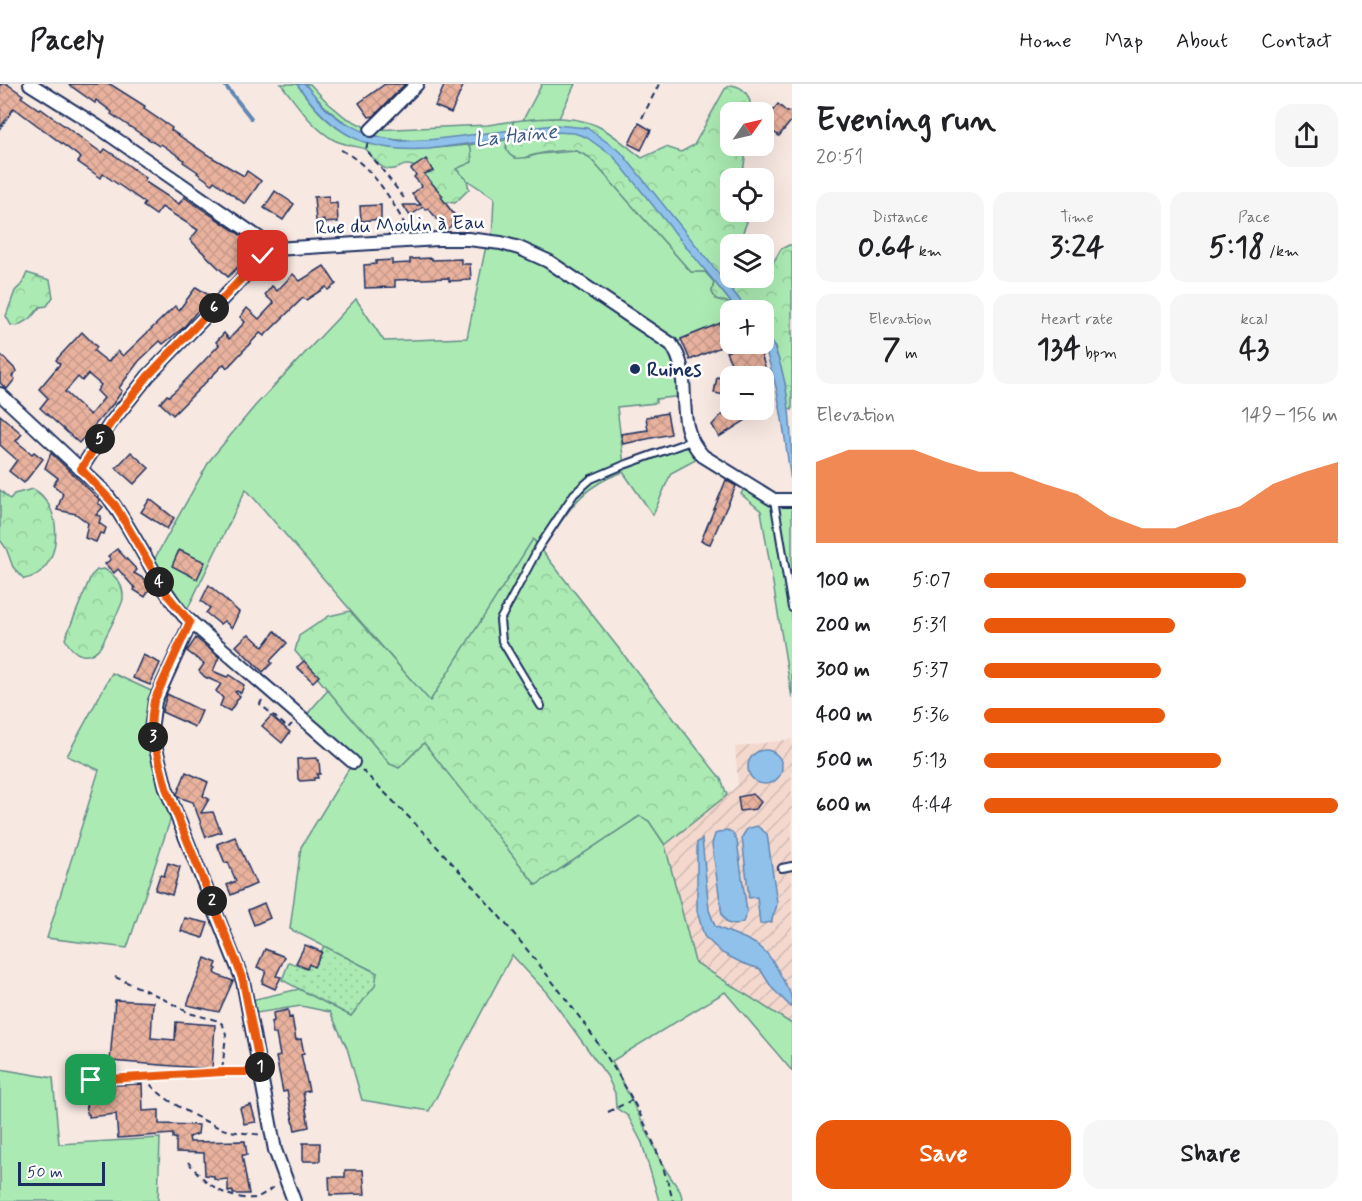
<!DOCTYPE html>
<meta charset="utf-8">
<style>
:root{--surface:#fff;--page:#f6f6f6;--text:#202124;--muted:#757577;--line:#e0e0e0;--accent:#ea580c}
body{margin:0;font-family:Mynerve,sans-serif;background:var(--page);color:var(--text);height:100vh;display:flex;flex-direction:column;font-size:22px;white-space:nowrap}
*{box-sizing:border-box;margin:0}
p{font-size:20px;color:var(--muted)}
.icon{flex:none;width:33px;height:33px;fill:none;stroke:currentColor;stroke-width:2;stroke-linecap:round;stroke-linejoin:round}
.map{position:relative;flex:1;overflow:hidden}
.details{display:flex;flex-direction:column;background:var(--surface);width:570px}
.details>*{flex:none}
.needle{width:39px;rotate:56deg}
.fabs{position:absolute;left:720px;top:18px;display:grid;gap:12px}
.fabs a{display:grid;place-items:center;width:54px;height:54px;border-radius:12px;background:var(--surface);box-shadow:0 6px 24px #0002;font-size:30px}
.scale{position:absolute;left:18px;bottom:15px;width:87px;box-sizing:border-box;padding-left:6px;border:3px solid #1b2f5e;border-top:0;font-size:16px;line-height:21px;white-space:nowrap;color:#1b2f5e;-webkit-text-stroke:4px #fff;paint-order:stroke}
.pin{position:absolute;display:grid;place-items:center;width:51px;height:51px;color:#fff;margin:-26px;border-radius:12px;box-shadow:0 3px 9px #0006}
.km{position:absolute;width:30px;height:30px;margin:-15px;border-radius:50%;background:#222;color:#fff;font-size:16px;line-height:30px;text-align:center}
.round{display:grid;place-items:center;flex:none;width:63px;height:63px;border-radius:18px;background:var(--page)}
.summary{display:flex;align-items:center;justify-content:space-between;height:102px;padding:0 24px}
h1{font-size:33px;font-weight:700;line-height:45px}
.metrics{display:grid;grid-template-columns:repeat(3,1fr);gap:9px;height:102px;padding:6px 24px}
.metrics div{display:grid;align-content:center;border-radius:15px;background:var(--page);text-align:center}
.metrics b{font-size:30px;font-weight:700}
.metrics small{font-size:16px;font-weight:400}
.metrics p{font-size:16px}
.chart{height:168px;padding:12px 24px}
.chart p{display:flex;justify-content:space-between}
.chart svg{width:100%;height:108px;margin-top:6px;fill:var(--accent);opacity:.7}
.primary-button{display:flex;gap:12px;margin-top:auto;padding:12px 24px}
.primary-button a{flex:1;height:69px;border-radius:18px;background:var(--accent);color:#fff;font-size:24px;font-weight:700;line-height:69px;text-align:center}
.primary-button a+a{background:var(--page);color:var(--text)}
ul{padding:0 24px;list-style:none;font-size:20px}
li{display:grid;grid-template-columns:96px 72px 1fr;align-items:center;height:45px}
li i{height:15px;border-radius:8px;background:var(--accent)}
header{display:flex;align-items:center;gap:36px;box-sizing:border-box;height:84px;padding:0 30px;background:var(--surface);border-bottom:2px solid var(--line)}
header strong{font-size:28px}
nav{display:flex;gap:33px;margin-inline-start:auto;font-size:21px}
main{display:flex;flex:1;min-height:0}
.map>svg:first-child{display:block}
.industrial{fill:url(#industrial-furrows)}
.grass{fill:#abebb3;stroke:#638d88;stroke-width:1.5}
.forest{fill:url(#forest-crowns);stroke:#638d88;stroke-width:1.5}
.park{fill:url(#park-dots);stroke:#638d88;stroke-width:1.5}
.water{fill:#8fc1eb;stroke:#6187b3;stroke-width:1.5}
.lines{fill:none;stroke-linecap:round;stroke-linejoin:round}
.stream{stroke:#6187b3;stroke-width:4}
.building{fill:url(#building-cross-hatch);stroke:#1b2f5e;stroke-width:1.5;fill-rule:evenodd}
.lane-casing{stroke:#1b2f5e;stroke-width:10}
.street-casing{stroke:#1b2f5e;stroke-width:16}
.path{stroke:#1b2f5e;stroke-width:2;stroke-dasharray:6 4.5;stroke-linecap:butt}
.lane{stroke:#fff;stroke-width:6}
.street{stroke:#fff;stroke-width:12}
.route-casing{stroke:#fff;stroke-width:12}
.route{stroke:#ea580c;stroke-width:8}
.poi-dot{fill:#1b2f5e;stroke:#fff;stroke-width:2}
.labels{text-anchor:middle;stroke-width:5;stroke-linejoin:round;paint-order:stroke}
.street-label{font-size:20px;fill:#1b2f5e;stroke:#fff}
.poi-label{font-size:20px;font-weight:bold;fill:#1b2f5e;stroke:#fff;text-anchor:start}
.water-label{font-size:21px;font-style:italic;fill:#3e5b88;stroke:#fff}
</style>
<header>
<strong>Pacely</strong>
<nav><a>Home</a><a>Map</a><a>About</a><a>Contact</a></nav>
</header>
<main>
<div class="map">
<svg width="792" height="1117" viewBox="0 0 792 1117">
<defs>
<pattern id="industrial-furrows" width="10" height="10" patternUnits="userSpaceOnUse" patternTransform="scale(1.5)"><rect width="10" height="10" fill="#f4d8ce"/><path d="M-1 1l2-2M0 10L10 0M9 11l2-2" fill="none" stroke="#d1bab3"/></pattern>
<pattern id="forest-crowns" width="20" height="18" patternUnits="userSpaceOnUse" patternTransform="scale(1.5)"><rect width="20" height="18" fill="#abebb3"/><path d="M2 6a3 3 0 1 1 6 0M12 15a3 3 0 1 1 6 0" fill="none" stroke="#93ca9c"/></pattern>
<pattern id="park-dots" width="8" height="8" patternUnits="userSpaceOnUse" patternTransform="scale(1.5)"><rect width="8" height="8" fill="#abebb3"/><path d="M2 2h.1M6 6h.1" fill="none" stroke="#93ca9c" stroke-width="1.8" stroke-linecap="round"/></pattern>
<pattern id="building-cross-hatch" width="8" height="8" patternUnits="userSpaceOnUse" patternTransform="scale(1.5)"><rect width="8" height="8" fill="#e9b29e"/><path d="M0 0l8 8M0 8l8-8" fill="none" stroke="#c7998a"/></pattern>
</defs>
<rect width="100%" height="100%" fill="#f8e8e2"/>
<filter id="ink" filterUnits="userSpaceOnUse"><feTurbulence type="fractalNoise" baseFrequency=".0167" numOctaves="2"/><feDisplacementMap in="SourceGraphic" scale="12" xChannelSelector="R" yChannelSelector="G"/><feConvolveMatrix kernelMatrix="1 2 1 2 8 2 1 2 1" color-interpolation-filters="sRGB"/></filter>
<g filter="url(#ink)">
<path class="industrial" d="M792,655v285l-97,-62 -30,-117 73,-60 -3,-38z"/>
<g class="grass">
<path d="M281,0h16c19,28 38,48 71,59l-2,6c-11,-3 -22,-4 -32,-9 -22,-12 -38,-37 -53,-56z"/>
<path d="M305,0h5l18,19 17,14 26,13 117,-5 26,-4 -5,10c-83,9 -147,30 -204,-47z"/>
<path d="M542,0h33l-16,34 -36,2z"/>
<path d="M507,56l-1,8 20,10 13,-4 37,-3 13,6 102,115h14l9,10 -2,10 4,7 14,4 7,7h-7v10l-58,24 11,52 -27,3v4l-39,4 7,58 67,-24 12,15 -32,17 -18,42 -30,-43c-46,16 -55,41 -81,78l-9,-10 -103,162 -184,-213 -62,127 -34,-49 60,-107 45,-54 101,-107 28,42 83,-3 20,-97 5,-1 2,-42 -27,-18 -11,-11 15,-20 -3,-4z"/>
<path d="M746,400l46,16v198l-31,-187 -20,-17z"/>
<path d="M112,589l46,21 -6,19 22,96 -47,139 -80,-10 52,-168 -32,-14z"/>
<path d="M328,606l62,74 10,3 24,-25 112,143 104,-69 9,5 16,24 30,117 97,62v47l-67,-79 -113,69 39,79 10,23 19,28 3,10h-24l-17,-58 -14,-27 -12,-8 -1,-15 -8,-17 -60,-83 -35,-38 -83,156 -67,-11 -15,-52 -17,-36 -29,-6 -51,8 -3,-13 52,-12 52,27 26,-43 -87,-44 11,-82 52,-85 -50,-43z"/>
<path d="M0,985l53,9 6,66 101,-6 -2,63h-158z"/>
</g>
<g class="forest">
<path d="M731,1c16,2 20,14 20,27h-21v34h17l-5,32h-12v34h10v3l7,7 -8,20 2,2h-11v34h34v-8l3,3 14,-24 8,-4h3v165l-4,-2 -3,-23 -10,-38 -11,-18v-19h-16l-13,-13 -5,6 -14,-4 -4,-7 2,-10 -8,-10h-15l-102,-115c-4,-2 -9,-5 -13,-6 -8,-2 -30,1 -38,3 -7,1 -15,6 -23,4 -15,-5 -7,-28 -1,-37 30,-3 64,-8 91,9 13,8 25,19 37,28l24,-11 15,5 13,-7 31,-56z"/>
<path d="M368,59c34,10 66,5 100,2l3,3 1,14 -16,7 11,11 2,9 -14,14 -10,-1 -32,-36c-7,-2 -9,-1 -15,2 -16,6 -23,-8 -32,-19z"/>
<path d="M27,189l23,7 3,17 -6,9 -7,1 -9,11 -14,8 -6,-1 -5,-9 9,-25 7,-7z"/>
<path d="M33,405c32,16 31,84 -9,90l-11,-12 -7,-19 -6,-8v-50l10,9 4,-5z"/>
<path d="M533,455l188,240 6,16 -62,50 -16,-24 -9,-5 -104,69 -112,-142 -25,25 -9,-4 -95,-113 4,-15 30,-20 21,-5 80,90z"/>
<path d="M104,485c11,6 20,16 19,30 -1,8 -18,38 -22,47 -13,16 -27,10 -36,-7l26,-63 6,-6z"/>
</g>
<path class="park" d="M324,862l53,27 -2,13 -24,30 -69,-36 7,-18 17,7 4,-8 5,2z"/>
<g class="water">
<path d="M297,0h8l21,25 16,12 28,14 31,6 27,-1 127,-15 32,3 34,24 127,158h-11l-123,-153 -28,-20 -12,-4 -19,-1 -126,17c-63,4 -97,-14 -132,-65z"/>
<path d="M764,245c28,40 28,112 28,159 -5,-32 -8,-64 -15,-96 -4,-21 -14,-42 -13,-63z"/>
<circle cx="765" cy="683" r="17"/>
<path d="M757,742l10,8 10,69c0,8 -6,12 -5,19l-12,2 -3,-27 -8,1 -7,-61 5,-8z"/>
<path d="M726,746l6,2 5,9 10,71 -4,10 -7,3 -9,-2 -5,-8 -10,-71 3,-10z"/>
<path d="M702,755l7,71 6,16c36,17 48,12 67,52 7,14 10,13 10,30l-20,-20 -12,-19 -18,-6 -20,-10 -18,-17 -7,-25v-68z"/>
</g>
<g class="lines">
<path class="stream" d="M224,0l27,34"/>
</g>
<g class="building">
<path d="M0,0h7l16,11 -2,2 19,13 1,-1 61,44 3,-4 12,8 29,21 -2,3 35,23 5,-7 74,50 -30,30 -38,-37 8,-10 -36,-23 -6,8 -13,-9 2,-3 -42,-29 -2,4 -23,-16 3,-4 -67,-50 -14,20z"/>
<path d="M68,0h42l35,22 -1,3 28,19 -1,2 37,25 36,21 3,-5 14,10 -16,23 -31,-23 -2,3 -15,-11 1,-1 -15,-10 1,-2 -23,-16 -2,2 -48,-32 1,-2 -16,-12 -1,3z"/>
<path d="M385,0h20l-31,32 -5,1 -10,-14z"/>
<path d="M445,0h19l-13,29 -16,-7z"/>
<path d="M778,20l9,8 5,-1v9l-13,16 -13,-10 4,-5 -4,-2z"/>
<path d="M639,39l12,7 -10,20 -12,-6z"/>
<path d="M426,75l7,12 -9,3 19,22 -2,1 17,23 -12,10 -18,-22 -2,2 -3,-3 -13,9 -7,-11h18l-9,-11 10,-8 -8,-9 2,-2 -5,-6z"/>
<path d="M275,107l19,13 -11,16 -19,-12z"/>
<path d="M329,112v8l8,-1 1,19 -14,1v-3l-8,1 -2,-24z"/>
<path d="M381,121v14l-20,2 -1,-15z"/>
<path d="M432,174v2l29,-1v5h9l1,16 -22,1v-3l-54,2v7l-30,1 -1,-23 12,-1v-3l16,-1v4l18,-1v-4z"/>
<path d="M324,182l12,18 -8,6 -2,-3 -20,13 -3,-2 -39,38 -4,-3 -33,35 -3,-4 -51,51 -13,-12 7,-8 2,1 9,-8 25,-26 16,-17 -3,-3 8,-9 5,6 16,-17 -5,-5 7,-9 12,11 15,-16 -9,-8 7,-9 5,5 16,-17 7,7z"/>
<path d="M196,203l14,9 -27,32 -20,16 -3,-3 -21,20 -20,27 3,3 -9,13 -34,39 -39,-35 8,-10 -9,-9 21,-25 -4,-4 26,-28 15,15 -3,4 14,11 10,-11 5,5 52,-50 4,4zM88,290l13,11 -4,6 7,7 -14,17 -25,-23 13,-15 4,4z"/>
<path d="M728,236l2,7v16l-40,17 -9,-21z"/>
<path d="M744,261l2,5 12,-5 10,31h-37l2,-8 -7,-16z"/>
<path d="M0,270l17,17 -5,5 3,3 -8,10 -7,-6z"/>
<path d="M717,293l13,3v16l-16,-3z"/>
<path d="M733,326l18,7 -32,20 -7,-12 8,-9z"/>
<path d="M667,329l4,21 -48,10 -2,-10 27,-4 -2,-13z"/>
<path d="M0,331l22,19 -6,7 16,13 2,-2 9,7 -19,24 -15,-12 8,-11 -17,-15z"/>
<path d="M131,368l18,16 -15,16 -18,-16z"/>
<path d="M51,369l49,47 -2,3 5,4 -7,8 5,1 -2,7 7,5 -2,6 -4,-1 -4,9 -11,-4 3,-15 -12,-9 -19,-4 6,-17 -10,-8 5,-7 -13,-10z"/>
<path d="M726,396l10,6 -26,58 -9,-3z"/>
<path d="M150,415l24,19 -7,11 -26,-17z"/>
<path d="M117,465l20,21 -3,3 12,7 -1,2 6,4 -6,11 -11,-7 1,-2 -4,-4 -13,-15 -4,4 -9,-9 6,-5 -3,-3z"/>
<path d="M179,466l26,12 -8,17 -25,-13z"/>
<path d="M209,501l30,27 -7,16 -8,-7 -4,3 -14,-11 4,-5 -9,-7z"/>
<path d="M275,547l12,12 -17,18 2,2 -9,9 -27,-26 11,-11h3l13,12z"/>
<path d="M196,554l23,19 -6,14 14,6 2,-2 15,10 -3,8 -4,-2 -2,1 5,4 -10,15 -10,-5 3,-8 -7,-7 5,-7 -16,-7 -6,-6 5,-7 -17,-13z"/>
<path d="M143,571l17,8 -10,22 -17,-7z"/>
<path d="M304,577l15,15 -6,6 -16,-15z"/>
<path d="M167,610l35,17 -7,16 -33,-15z"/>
<path d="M271,632l19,16 -8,11 -20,-17z"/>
<path d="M317,674v2h2l1,14h-3l1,4h-4v2l-14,1 -2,-2 -1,-20z"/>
<path d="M186,688l22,10 -5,14 6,3 -8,14 12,-1 8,20 -15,5 -13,-35 -15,-5 -1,-3z"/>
<path d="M753,710l8,8 -5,7 -16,2 -2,-14z"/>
<path d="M235,753l21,47 -25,11 -4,-10 9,-4 -8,-19 -3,1 -8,-19z"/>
<path d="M168,779l12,4 -8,28 -17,-5 5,-15 4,1z"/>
<path d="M264,819l6,15 -16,7 -6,-15z"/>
<path d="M185,834l23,5 -5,15 -22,-7z"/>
<path d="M305,861l17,7 -8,15 -5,-3 -2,5 -11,-6z"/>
<path d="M265,865l20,8 -9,19 5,1 -6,12 -13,-6 4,-12 -9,-4z"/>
<path d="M205,874l12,5 -2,5 2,1 -2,3 2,3 16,6 -14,31 -32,-7z"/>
<path d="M115,916l38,2 -2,36 24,2 1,-18 39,3 -3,44 -102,-8z"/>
<path d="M288,926l1,8 3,-1 4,23 5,-1 3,14 -3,1 8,37 -6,1 6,35 -14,3 -8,-39 -4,1 -7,-35 4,-1 -4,-22h-3l-2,-12 3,-1 -1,-8z"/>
<path d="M142,1000l1,27 16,-1v14l40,1 -1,9 -9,3 1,5 55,-1 2,14h-5l7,39h-16v-3l-5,1v-13l-10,1 -4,-1v-3l-9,-1 -1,-22 -28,-1v-14h-3v-4l-55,4 -2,-24 -27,3v-3h-2l-1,-14 14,-2v-5l14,-1v-7z"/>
<path d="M251,1021l5,17 -12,2 -4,-16z"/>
<rect x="303" y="1059" width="17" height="18"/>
<path d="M345,1086h18l2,24 -35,1 -1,-18h16z"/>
</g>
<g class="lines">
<defs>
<g id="lane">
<path d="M774,416l18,108"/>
<path d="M541,622l-39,-65 -2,-21 39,-73 35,-53 17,-15 33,-14 67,-24"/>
<path d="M782,784l10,-2"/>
</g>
<g id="street">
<path d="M30,0l67,42 178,123"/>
<path d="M371,46l46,-46"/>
<path d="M275,165l163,-10h30l33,4 18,5 29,13 123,83c25,33 -1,78 32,112l71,44h18"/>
<path d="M0,310l103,96c31,39 49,87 81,126l169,146"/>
<path d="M81,385l29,-45 38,-48 107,-111 20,-16"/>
<path d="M191,538l-36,79 -4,28 15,59 77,193 32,169 19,51"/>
</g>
</defs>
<use href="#lane" class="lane-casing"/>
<use href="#street" class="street-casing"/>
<g class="path">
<path d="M642,34l17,-34"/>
<path d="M368,58l-2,7 38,49"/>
<path d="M341,66c30,15 51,49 66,79"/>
<path d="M262,616l-2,4 28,24 4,-4"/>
<path d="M362,686c66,65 129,133 186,206 53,67 104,141 125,225"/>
<path d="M115,893l43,19 31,17 30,8 4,4 3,9 -4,38"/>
<path d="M145,992c7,19 56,44 75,52 12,5 29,5 42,7"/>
<path d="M91,996l159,-8"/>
<path d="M608,1028l24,-12"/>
<path d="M188,1078c16,20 38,39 67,36 7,-2 14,-8 21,-12"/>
</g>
<use href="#lane" class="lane"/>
<use href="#street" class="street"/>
</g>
</g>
<g class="lines" filter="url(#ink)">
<defs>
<path id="route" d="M91,996l131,-8h39l-18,-91 -7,-20 -70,-173 -15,-59 1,-15 2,-13 36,-79 -22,-26 -53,-91 -34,-36 29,-45 38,-48 115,-120"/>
</defs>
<use href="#route" class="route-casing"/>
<use href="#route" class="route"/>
</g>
<circle class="poi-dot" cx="635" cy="285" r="6"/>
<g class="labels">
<g class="street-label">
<text transform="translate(400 140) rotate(-2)" y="7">Rue du Moulin à Eau</text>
</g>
<g class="poi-label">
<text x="647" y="292">Ruines</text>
</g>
<g class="water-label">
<text transform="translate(516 51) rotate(-6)" y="7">La Haine</text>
</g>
</g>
</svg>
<div class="fabs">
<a><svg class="needle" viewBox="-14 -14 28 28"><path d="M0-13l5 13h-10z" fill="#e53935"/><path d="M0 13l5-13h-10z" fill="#757577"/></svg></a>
<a><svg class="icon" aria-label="locate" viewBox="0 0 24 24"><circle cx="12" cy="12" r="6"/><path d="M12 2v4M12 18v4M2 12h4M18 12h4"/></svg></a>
<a><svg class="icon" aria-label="layers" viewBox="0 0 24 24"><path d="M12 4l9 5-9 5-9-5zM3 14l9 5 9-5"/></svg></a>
<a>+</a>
<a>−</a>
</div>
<div class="scale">50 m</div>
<div class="pin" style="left:91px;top:996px;background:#1e9e55"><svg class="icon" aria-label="arrive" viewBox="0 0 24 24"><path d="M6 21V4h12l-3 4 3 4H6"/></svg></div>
<div class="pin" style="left:263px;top:172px;background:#d93025"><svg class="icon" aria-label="check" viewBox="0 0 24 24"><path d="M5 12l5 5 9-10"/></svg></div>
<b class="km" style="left:260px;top:983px">1</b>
<b class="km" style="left:212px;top:817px">2</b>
<b class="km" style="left:153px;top:653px">3</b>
<b class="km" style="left:159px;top:498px">4</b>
<b class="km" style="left:100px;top:355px">5</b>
<b class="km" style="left:214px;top:224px">6</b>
</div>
<section class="details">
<div class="summary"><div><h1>Evening run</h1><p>20:51</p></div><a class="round"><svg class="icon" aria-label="share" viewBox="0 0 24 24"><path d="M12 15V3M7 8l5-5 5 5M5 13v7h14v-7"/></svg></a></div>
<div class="metrics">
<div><p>Distance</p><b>0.64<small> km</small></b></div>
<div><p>Time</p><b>3:24</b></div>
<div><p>Pace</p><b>5:18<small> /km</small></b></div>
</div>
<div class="metrics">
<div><p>Elevation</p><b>7<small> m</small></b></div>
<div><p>Heart rate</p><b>134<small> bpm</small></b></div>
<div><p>kcal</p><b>43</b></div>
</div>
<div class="chart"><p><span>Elevation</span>149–156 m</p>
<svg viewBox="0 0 160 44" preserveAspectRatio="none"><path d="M0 44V11L10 6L20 6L30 6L40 11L50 15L60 15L70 20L80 24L90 33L100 38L110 38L120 33L130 29L140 20L150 15L160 11V44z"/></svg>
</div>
<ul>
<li><b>100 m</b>5:07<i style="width:74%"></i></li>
<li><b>200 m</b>5:31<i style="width:54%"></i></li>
<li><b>300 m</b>5:37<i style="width:50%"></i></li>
<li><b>400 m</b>5:36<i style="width:51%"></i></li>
<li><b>500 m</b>5:13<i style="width:67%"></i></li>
<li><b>600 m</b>4:44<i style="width:100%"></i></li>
</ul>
<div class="primary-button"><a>Save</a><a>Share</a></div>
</section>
</main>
